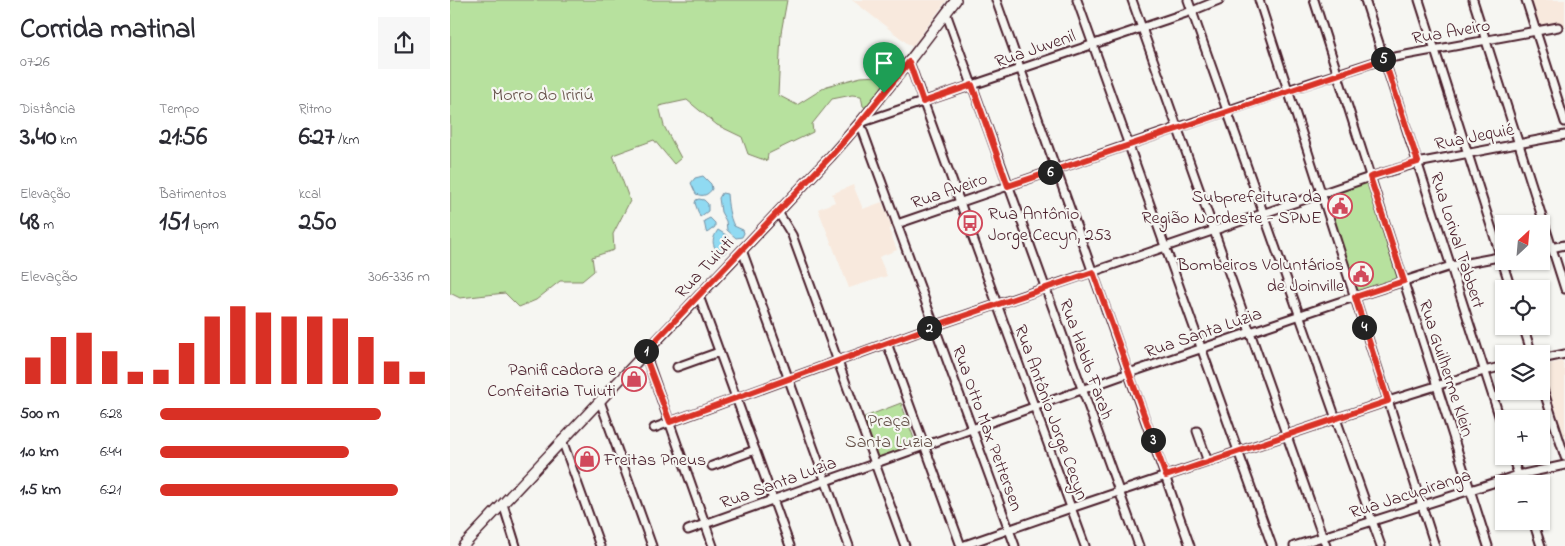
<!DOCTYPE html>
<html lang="pt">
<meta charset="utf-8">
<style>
:root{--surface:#fff;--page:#f7f7f7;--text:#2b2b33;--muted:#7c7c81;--accent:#d93025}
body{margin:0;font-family:"Indie Flower",sans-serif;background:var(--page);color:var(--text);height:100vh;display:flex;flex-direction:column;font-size:19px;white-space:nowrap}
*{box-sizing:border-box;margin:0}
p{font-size:16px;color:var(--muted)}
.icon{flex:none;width:28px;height:28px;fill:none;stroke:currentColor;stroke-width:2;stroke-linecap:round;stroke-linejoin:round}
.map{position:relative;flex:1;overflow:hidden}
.sheet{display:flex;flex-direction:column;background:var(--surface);width:450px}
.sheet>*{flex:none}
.needle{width:32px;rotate:26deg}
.buttons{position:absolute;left:1045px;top:215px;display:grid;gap:10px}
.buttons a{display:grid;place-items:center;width:55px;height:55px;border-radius:0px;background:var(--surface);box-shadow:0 1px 4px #0004;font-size:25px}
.pin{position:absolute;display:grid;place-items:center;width:42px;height:42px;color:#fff;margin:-51px -21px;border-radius:50% 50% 50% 0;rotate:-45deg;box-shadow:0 0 5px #0007}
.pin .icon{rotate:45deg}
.km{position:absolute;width:25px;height:25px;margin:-12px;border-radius:50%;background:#222;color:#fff;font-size:14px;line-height:25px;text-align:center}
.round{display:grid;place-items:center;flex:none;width:52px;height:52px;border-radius:0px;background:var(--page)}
.headline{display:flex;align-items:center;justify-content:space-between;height:85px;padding:0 20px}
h1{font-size:28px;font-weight:700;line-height:38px}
.figures{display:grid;grid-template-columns:repeat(3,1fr);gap:8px;height:85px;padding:5px 20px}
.figures div{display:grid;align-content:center}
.figures b{font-size:25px;font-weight:700}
.figures small{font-size:14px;font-weight:400}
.figures p{font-size:14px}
.chart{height:140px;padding:10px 20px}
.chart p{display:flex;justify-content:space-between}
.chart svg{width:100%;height:90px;margin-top:5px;stroke:var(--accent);stroke-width:6}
ul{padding:0 20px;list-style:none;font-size:16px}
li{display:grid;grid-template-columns:80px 60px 1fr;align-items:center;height:38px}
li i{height:12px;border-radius:6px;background:var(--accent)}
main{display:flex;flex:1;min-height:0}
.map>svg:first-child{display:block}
.built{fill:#f8e9dd}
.green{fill:#b7e19e;stroke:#808064}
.water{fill:#90daf2;stroke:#748fa2}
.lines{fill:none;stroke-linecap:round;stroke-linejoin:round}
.minor-casing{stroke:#4a1f2b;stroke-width:11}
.major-casing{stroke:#4a1f2b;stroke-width:12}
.minor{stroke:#f6f6f2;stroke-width:7}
.major{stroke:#f6f6f2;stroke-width:9}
.route-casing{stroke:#fff;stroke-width:10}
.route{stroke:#d93025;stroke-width:6}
.labels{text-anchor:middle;stroke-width:4.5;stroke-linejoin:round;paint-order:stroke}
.street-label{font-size:18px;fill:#4a1f2b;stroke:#f6f6f2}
.park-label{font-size:18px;fill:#655048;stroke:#f6f6f2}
.poi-label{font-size:18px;fill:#4a1f2b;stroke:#f6f6f2;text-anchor:end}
</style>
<main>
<section class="sheet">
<div class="headline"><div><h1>Corrida matinal</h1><p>07:26</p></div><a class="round"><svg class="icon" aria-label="share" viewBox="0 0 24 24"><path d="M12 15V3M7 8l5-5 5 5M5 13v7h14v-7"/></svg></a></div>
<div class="figures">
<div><p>Distância</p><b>3.40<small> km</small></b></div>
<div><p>Tempo</p><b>21:56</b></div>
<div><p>Ritmo</p><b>6:27<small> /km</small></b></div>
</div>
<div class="figures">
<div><p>Elevação</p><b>48<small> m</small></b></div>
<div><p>Batimentos</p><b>151<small> bpm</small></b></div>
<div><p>kcal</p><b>250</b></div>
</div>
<div class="chart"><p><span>Elevação</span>306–336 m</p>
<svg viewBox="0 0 160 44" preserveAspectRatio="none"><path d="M5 44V31M15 44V21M25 44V19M35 44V28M45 44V38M55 44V37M65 44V24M75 44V11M85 44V6M95 44V9M105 44V11M115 44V11M125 44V12M135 44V21M145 44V33M155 44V38"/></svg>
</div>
<ul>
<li><b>500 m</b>6:28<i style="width:82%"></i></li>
<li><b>1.0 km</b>6:44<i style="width:70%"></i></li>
<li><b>1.5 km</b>6:21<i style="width:88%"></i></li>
</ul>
</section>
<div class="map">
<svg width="1115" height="546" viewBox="0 0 1115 546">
<rect width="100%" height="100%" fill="#f6f6f2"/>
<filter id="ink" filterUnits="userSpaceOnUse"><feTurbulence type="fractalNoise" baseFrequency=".02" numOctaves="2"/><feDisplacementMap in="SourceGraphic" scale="10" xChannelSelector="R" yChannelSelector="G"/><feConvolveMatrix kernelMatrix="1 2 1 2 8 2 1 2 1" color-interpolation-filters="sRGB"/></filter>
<g filter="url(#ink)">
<g class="built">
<path d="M402,0h95l-35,47z"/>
<path d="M1080,0h35v28l-3,1 -2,-7 -21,3z"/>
<path d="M403,185l10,24 19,-7 10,26 -3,2 8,20 -18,7 8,19 -38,12 -31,-79 17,-7 -3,-8z"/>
<path d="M1112,361l3,10v67l-24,-72z"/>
</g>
<g class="green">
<path d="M0,0h337l-6,33 -3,62 19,10 30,-19 34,-9 17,-1 4,3 1,6 -16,24 -4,-3 -2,-10 -9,-1 -20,4 -20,25 1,8 -45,22 -1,7 -19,-7 -6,-17 -25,-12 -30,-25 -28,6 5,20 17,32 -7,6 -20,-24 -41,15 17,46 -17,33 1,16 -22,7 2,14 -12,10h-22l-24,19 -17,7 -14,-14 -45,5 -10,-5z"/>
<path d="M918,182l31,96 -42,15 -32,-96z"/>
<path d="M451,403l15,41 -39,14 -15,-40z"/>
</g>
<g class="water">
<path d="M253,176l8,8 1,5c-4,6 -9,8 -16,5l-5,-11 4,-5z"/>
<path d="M272,193l5,1c1,11 2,22 7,32l9,4 1,3 -2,4 -6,1 -9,-8 -1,-9 -5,-9 -2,-14z"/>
<path d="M249,199l5,1 4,4v7l-8,6 -5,-14 1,-3z"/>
<path d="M260,218l5,5v4l-8,6 -1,-2 -2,-10z"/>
<path d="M268,230l8,5 6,8 -6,9 -4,2c-11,-7 -11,-14 -4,-24z"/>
</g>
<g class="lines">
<defs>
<g id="minor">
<path d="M546,0l194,546"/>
<path d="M627,0l195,546"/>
<path d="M682,0l194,546"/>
<path d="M738,0l193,546"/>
<path d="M809,0l176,546"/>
<path d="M864,0l174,546"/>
<path d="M915,0l139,431"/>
<path d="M969,0l92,289"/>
<path d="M1023,0l92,289"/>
<path d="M1076,0l39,122"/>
<path d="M496,13l193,533"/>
<path d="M459,62l176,484"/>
<path d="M328,212l14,23 113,311"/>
<path d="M447,224l391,-134 96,-31 174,-32"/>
<path d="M292,250l107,296"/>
<path d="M1091,250l24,-5"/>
<path d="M249,296l91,250"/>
<path d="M1073,326l9,28"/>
<path d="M437,343l74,203"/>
<path d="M195,353l68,193"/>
<path d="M1091,359l24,-5"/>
<path d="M227,367l42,-15"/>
<path d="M1091,383l24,74"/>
<path d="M150,401l52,145"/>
<path d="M204,428l280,-102 436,-149 47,-14 148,-28"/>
<path d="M747,431l11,31"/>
<path d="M112,440l38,106"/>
<path d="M1062,456l9,28"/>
<path d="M262,466l43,-16"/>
<path d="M53,504l13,42"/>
<path d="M1083,521l8,25"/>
<path d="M238,530l441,-157 207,-70 115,-37 53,-10"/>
<path d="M512,546l109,-38 317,-107 96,-30 20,-5"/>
<path d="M565,546l-155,-423 332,-112 27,-11"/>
<path d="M844,546l224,-71 47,-10"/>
</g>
<path id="major" d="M13,546l367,-389c45,-50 85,-103 126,-157"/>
</defs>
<use href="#minor" class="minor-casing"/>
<use href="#major" class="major-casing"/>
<use href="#minor" class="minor"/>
<use href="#major" class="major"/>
</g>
</g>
<g class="lines" filter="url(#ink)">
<defs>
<path id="route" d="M934,59l34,103 -48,15 34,104 -49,16 33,104 -222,75 -73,-204 -159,54 -264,96 -26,-69 186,-196 30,-34 49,-61 14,40 49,-17 36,101z"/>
</defs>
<use href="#route" class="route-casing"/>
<use href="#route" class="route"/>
</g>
<defs>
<symbol id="civic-ring" viewBox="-11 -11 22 22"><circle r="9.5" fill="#f6f6f2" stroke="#d1495b" stroke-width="1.5"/><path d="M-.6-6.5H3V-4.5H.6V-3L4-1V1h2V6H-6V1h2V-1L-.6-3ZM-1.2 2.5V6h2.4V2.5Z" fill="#d1495b"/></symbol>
<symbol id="bus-ring" viewBox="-11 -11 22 22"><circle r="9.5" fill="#f6f6f2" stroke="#d1495b" stroke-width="1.5"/><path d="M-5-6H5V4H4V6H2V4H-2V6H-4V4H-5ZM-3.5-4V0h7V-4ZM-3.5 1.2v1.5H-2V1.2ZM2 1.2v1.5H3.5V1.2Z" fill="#d1495b"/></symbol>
<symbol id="shop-ring" viewBox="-11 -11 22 22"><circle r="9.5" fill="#f6f6f2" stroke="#d1495b" stroke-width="1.5"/><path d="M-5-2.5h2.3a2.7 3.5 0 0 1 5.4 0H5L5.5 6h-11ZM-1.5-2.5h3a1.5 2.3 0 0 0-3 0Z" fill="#d1495b"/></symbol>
</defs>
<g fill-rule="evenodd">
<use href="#civic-ring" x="876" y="192" width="28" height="28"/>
<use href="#bus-ring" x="506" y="209" width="28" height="28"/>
<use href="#civic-ring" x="897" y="260" width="28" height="28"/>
<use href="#shop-ring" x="170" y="365" width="28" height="28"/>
<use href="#shop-ring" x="123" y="445" width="28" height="28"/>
</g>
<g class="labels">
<g class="street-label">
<text transform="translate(1001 31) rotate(-10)" y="6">Rua Aveiro</text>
<text transform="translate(585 48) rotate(-19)" y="6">Rua Juvenil</text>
<text transform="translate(1024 136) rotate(-11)" y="6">Rua Jequié</text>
<text transform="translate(499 190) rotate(-19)" y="6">Rua Aveiro</text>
<text transform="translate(1008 240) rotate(72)" y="6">Rua Lorival Tabbert</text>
<text transform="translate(254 267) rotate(-47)" y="6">Rua Tuiuti</text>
<text transform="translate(753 332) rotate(-19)" y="6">Rua Santa Luzia</text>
<text transform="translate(637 359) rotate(70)" y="6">Rua Habib Farah</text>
<text transform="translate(997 368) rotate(72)" y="6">Rua Guilherme Klein</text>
<text transform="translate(602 412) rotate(70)" y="6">Rua Antônio Jorge Cecyn</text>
<text transform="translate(538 428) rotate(70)" y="6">Rua Otto Max Pettersen</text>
<text transform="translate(328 482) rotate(-20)" y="6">Rua Santa Luzia</text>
<text transform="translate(960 493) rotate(-18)" y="6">Rua Jacupiranga</text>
</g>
<g class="park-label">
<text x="93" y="100">Morro do Iririú</text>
<text x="439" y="426">Praça<tspan x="439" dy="21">Santa Luzia</tspan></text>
</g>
<g class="poi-label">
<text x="872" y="202">Subprefeitura da<tspan x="872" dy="21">Região Nordeste - SPNE</tspan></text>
<text x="538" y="219" text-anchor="start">Rua Antônio<tspan x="538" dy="21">Jorge Cecyn, 253</tspan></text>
<text x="894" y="270">Bombeiros Voluntários<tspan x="894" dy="21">de Joinville</tspan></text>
<text x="166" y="375">Panificadora e<tspan x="166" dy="21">Confeitaria Tuiuti</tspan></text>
<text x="154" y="465" text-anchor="start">Freitas Pneus</text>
</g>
</g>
</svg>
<div class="buttons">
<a><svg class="needle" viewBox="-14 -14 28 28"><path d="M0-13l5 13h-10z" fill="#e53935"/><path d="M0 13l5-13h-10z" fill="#7c7c81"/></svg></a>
<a><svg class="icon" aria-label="locate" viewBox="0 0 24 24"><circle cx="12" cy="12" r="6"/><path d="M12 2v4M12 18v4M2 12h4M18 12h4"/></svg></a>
<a><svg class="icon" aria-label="layers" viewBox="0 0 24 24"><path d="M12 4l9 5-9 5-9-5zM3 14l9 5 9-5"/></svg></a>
<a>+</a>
<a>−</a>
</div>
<div class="pin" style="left:434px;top:93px;background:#1e9e55"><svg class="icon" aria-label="arrive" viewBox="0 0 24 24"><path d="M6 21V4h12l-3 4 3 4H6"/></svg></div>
<b class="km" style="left:196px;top:351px">1</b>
<b class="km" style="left:479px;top:328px">2</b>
<b class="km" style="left:703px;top:440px">3</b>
<b class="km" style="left:914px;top:327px">4</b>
<b class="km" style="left:933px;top:59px">5</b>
<b class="km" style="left:600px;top:172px">6</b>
</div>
</main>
